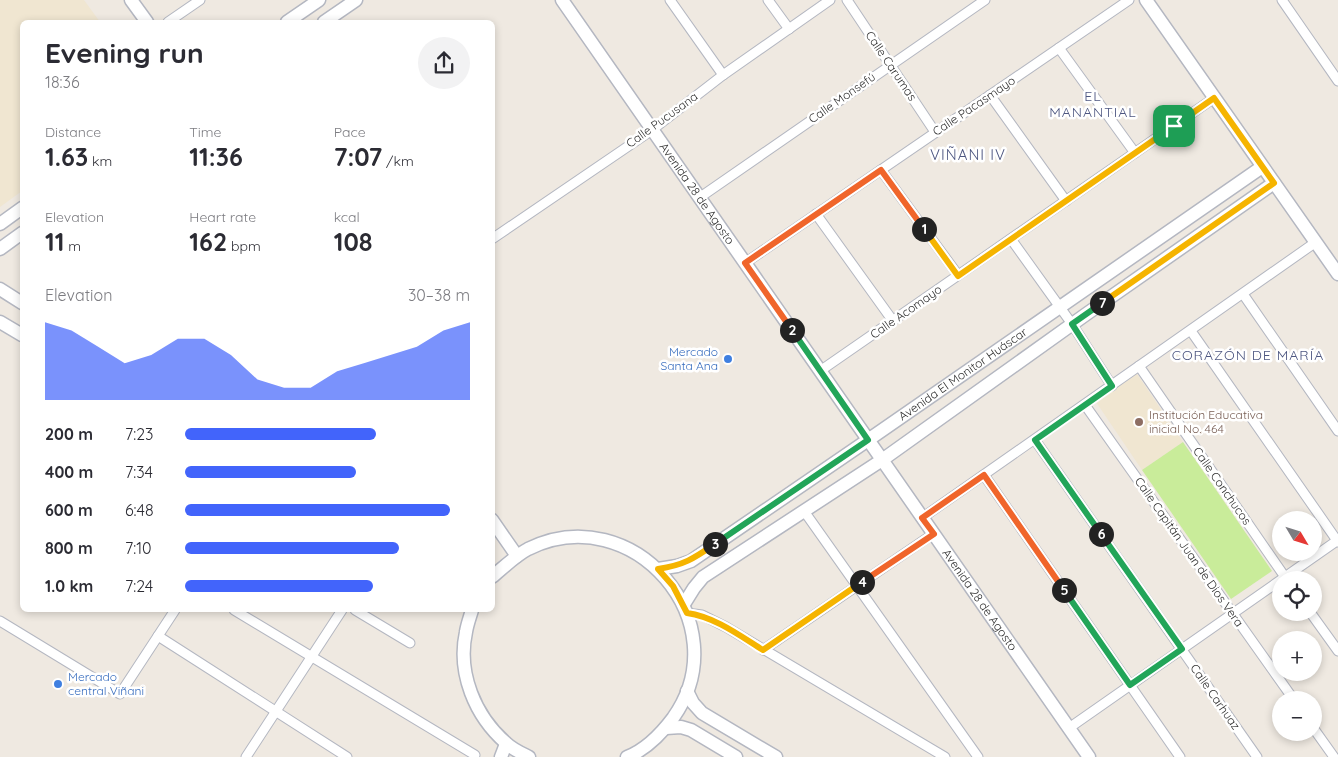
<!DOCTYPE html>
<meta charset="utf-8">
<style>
:root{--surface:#fff;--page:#f2f2f3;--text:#2b2b33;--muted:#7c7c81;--accent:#4264fb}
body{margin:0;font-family:Quicksand,sans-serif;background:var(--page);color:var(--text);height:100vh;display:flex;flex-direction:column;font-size:19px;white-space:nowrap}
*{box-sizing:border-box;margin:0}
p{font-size:16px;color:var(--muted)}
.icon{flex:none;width:28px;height:28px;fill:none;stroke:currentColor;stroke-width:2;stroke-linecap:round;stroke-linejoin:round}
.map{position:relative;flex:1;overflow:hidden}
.details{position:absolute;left:20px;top:20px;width:475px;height:592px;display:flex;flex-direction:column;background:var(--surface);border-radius:8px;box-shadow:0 2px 8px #0003}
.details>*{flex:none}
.needle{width:32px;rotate:128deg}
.fabs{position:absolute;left:1272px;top:511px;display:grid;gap:10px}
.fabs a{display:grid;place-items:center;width:50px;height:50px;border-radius:50%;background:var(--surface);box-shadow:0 2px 8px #0003;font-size:25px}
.pin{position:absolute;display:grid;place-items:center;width:42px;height:42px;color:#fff;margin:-21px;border-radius:10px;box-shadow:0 2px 8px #0006}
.km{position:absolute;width:25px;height:25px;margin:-12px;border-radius:50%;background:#222;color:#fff;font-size:14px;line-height:25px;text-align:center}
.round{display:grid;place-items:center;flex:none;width:52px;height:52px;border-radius:26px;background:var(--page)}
.summary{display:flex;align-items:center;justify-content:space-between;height:85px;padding:0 25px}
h1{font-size:28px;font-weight:800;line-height:38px}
.stats{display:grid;grid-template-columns:repeat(3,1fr);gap:8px;height:85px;padding:5px 25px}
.stats div{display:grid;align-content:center}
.stats b{font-size:25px;font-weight:800}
.stats small{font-size:14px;font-weight:400}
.stats p{font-size:14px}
.chart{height:140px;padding:10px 25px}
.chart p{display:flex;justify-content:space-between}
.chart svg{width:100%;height:90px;margin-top:5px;fill:var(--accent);opacity:.7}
ul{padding:0 25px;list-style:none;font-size:16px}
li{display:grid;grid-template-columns:80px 60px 1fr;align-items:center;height:38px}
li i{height:12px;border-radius:6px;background:var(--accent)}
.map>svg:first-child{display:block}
.education{fill:#f0e6d1}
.pitch{fill:#c9ec9a}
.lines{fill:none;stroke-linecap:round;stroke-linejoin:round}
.street-casing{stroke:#b4b7c1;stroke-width:11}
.secondary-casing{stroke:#b4b7c1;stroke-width:15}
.street{stroke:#fff;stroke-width:9}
.secondary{stroke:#fff;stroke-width:12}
.split-1-casing{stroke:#fff;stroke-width:10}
.split-2-casing{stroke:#fff;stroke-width:10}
.split-3-casing{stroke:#fff;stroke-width:10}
.split-4-casing{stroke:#fff;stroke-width:10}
.split-5-casing{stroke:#fff;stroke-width:10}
.split-6-casing{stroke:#fff;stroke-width:10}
.split-7-casing{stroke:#fff;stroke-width:10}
.split-8-casing{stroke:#fff;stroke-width:10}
.split-1{stroke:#f5b400;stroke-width:6}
.split-2{stroke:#f0652b;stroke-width:6}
.split-3{stroke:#22a559;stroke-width:6}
.split-4{stroke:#f5b400;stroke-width:6}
.split-5{stroke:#f0652b;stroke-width:6}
.split-6{stroke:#22a559;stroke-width:6}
.split-7{stroke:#22a559;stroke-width:6}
.split-8{stroke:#f5b400;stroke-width:6}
.shop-dot{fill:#3f7fe0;stroke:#fff;stroke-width:2}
.education-dot{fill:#8d6e63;stroke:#fff;stroke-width:2}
.labels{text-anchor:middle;stroke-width:5;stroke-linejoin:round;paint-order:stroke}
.street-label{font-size:12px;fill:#2e2e2e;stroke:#fff}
.shop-label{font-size:12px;fill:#366cbe;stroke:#fff;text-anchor:end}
.education-label{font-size:12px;fill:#785e54;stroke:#fff;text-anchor:start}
.neighbourhood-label{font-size:14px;letter-spacing:1px;fill:#4d5680;stroke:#fff}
.quarter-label{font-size:15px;letter-spacing:1px;fill:#4d5680;stroke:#fff}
</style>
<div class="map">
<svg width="1338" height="757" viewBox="0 0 1338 757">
<rect width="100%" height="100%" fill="#efe9e1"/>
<g class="education">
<path d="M0,0h84l16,22h-78v169l-22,16z"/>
<path d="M1137,374l46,68 -41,28 -46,-68z"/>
</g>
<path class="pitch" d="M1183,442l89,129 -41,28 -89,-129z"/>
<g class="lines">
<defs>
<g id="street">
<path d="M670,0l53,75"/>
<path d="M768,0l21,29"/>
<path d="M847,0l88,132"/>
<path d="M1282,0l56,81"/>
<path d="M168,22l32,-22"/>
<path d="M1059,48l76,105"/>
<path d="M990,95l76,106"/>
<path d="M881,170l77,105"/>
<path d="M699,198l286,-198"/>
<path d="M816,214l77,107"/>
<path d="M492,239l160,-109 71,-55 107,-75"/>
<path d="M1011,239l61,85 40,62"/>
<path d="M745,263l384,-263"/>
<path d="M1243,294l95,137"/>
<path d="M1191,331l147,211"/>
<path d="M1139,366l148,214"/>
<path d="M820,371l394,-273"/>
<path d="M1085,405l209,295"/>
<path d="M1035,440l222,317"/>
<path d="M984,475l196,282"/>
<path d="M804,511l174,246"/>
<path d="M922,518l394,-276"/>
<path d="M234,610l241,145"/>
<path d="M355,610l55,33"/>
<path d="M1310,612l28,39"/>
<path d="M687,613l15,2 24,12 219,130"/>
<path d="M0,621l120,73 55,-84"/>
<path d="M158,636l189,121"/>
<path d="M763,650l170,-116"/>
<path d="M1069,728l269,-188"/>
<path d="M1314,729l20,28"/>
<path d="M246,757l96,-147"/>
</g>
<g id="secondary">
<path d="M131,0l16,22"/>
<path id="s1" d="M562,0l527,757"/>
<path d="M1146,0l192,274"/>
<path d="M287,22l32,-22"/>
<path d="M324,22l32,-22"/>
<path d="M0,224l22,-16"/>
<path d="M0,249l22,-16"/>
<path d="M0,289l22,14"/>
<path d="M0,322l22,13"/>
<path d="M492,520l25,36"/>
<path id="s2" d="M658,569l19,-3 14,-5 177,-121 394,-273"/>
<path d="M492,577c12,-10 23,-21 36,-28 105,-52 213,74 145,169 -12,16 -28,32 -46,39"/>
<path d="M684,604l10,-16 9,-11 179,-117 203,-145 189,-132"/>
<path d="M472,610c-2,7 -5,15 -6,22 -9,41 9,84 40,111 6,6 15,10 23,14"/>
<path d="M687,691l6,12 9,10 74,44"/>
<path d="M666,728l15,-1 10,3 45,27"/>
<path d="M501,757l5,-13"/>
</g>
</defs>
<use href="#street" class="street-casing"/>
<use href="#secondary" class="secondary-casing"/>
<use href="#street" class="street"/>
<use href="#secondary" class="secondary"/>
</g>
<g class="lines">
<defs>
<path id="split-1" d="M924,229l34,47 216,-150"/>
<path id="split-2" d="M792,330l-47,-67 136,-93 43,59"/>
<path id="split-3" d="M715,544l153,-104 -76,-110"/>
<path id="split-4" d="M715,544c-22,15 -31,21 -57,25l15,17 14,27c28,4 52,22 76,37l99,-68"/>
<path id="split-5" d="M862,582l72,-48 -12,-16 62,-43 80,115"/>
<path id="split-6" d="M1064,590l66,95 52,-36 -81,-115"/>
<path id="split-7" d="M1101,534l-66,-94 77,-54 -40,-62 30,-21"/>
<path id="split-8" d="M1102,303l172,-120 -60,-85 -40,28"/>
</defs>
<use href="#split-1" class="split-1-casing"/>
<use href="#split-2" class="split-2-casing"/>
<use href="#split-3" class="split-3-casing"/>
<use href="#split-4" class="split-4-casing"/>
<use href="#split-5" class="split-5-casing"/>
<use href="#split-6" class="split-6-casing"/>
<use href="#split-7" class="split-7-casing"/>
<use href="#split-8" class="split-8-casing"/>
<use href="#split-1" class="split-1"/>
<use href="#split-2" class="split-2"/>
<use href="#split-3" class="split-3"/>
<use href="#split-4" class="split-4"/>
<use href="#split-5" class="split-5"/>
<use href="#split-6" class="split-6"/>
<use href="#split-7" class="split-7"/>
<use href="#split-8" class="split-8"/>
</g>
<g class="shop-dot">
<circle cx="728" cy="359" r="5"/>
<circle cx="58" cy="684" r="5"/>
</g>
<circle class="education-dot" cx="1139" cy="422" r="5"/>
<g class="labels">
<g class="street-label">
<text transform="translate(891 66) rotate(56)" y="4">Calle Carumas</text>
<text transform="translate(842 98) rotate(-35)" y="4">Calle Monsefú</text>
<text transform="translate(974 106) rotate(-34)" y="4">Calle Pacasmayo</text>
<text transform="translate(662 120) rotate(-36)" y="4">Calle Pucusana</text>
<text dy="4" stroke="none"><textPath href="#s1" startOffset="236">Avenida 28 de Agosto</textPath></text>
<text transform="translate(906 312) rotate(-35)" y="4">Calle Acomayo</text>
<text dy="4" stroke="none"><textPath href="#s2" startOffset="364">Avenida El Monitor Huáscar</textPath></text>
<text transform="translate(1222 486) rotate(55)" y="4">Calle Conchucos</text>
<text transform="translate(1189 552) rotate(55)" y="4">Calle Capitán Juan de Dios Vera</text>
<text dy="4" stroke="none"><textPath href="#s1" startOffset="731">Avenida 28 de Agosto</textPath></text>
<text transform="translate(1215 697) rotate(55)" y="4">Calle Carhuaz</text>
</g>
<g class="shop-label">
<text x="718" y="356">Mercado<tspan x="718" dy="14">Santa Ana</tspan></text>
<text x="68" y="681" text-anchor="start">Mercado<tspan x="68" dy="14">central Viñani</tspan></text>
</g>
<g class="education-label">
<text x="1149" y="419">Institución Educativa<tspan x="1149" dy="14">inicial No. 464</tspan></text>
</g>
<g class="neighbourhood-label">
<text x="1093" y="101">EL<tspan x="1093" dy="16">MANANTIAL</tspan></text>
<text x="1248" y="360">CORAZÓN DE MARÍA</text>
</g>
<g class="quarter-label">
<text x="968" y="160">VIÑANI IV</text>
</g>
</g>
</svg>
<div class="fabs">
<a><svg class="needle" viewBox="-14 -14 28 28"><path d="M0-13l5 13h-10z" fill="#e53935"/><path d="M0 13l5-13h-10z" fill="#7c7c81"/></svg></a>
<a><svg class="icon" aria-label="locate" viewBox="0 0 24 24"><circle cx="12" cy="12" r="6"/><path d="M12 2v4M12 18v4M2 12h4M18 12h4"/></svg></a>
<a>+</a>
<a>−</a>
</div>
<div class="pin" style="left:1174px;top:126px;background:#1e9e55"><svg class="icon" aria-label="arrive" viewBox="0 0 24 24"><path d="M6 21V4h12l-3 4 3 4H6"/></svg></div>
<b class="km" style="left:924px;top:229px">1</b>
<b class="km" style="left:792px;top:330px">2</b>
<b class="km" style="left:715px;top:544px">3</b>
<b class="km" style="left:862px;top:582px">4</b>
<b class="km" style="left:1064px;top:590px">5</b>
<b class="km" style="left:1101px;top:534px">6</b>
<b class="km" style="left:1102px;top:303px">7</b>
<section class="details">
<div class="summary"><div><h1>Evening run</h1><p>18:36</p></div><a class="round"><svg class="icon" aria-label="share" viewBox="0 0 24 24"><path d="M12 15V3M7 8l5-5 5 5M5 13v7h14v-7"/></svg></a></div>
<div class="stats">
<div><p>Distance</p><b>1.63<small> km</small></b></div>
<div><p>Time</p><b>11:36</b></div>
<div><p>Pace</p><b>7:07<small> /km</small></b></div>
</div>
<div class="stats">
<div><p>Elevation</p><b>11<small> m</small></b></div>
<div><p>Heart rate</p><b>162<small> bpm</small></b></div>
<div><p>kcal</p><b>108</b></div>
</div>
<div class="chart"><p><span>Elevation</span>30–38 m</p>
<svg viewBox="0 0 160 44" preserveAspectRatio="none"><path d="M0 44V6L10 10L20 18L30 26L40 22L50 14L60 14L70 22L80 34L90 38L100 38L110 30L120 26L130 22L140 18L150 10L160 6V44z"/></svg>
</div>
<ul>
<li><b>200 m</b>7:23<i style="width:67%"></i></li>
<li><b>400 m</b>7:34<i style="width:60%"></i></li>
<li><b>600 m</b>6:48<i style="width:93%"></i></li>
<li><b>800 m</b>7:10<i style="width:75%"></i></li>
<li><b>1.0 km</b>7:24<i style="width:66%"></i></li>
</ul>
</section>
</div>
